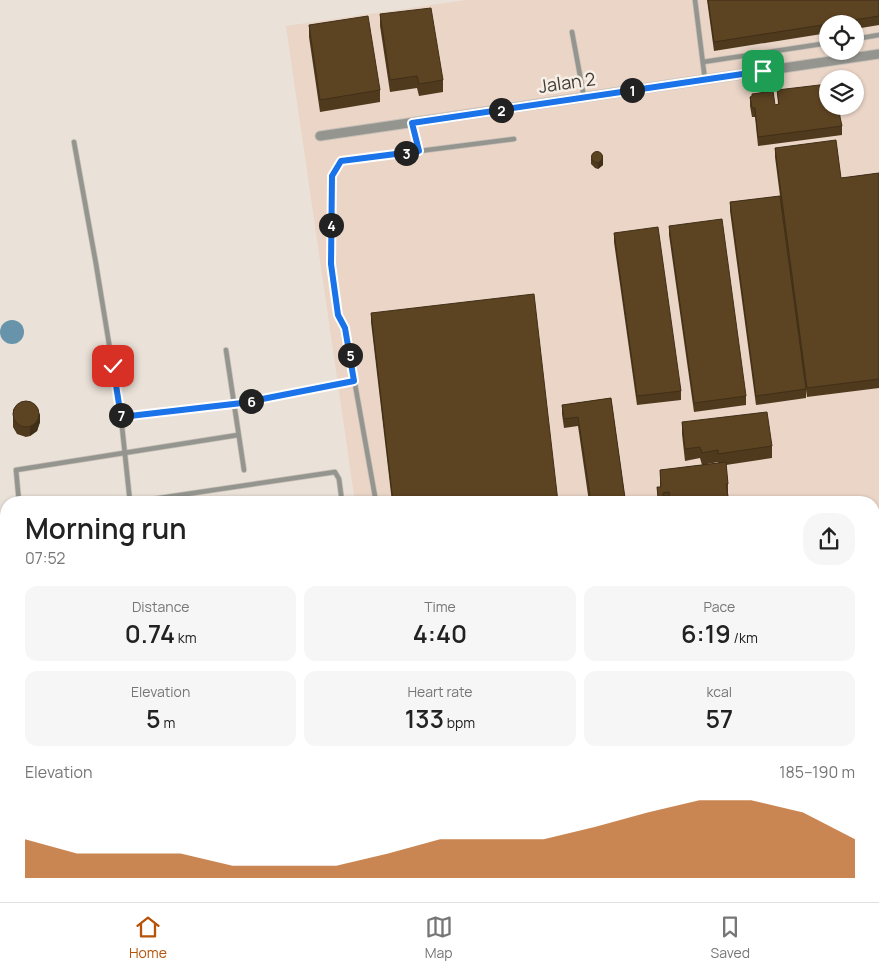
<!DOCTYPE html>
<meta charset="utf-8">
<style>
:root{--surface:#fff;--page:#f6f6f6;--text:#222;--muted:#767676;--line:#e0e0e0;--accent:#b45309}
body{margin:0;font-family:Manrope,sans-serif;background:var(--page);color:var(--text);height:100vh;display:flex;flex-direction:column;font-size:19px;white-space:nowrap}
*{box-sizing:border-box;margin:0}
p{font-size:16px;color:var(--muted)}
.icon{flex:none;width:28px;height:28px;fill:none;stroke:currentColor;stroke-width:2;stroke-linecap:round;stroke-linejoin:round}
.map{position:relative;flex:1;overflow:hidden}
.details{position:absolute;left:0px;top:496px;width:880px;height:406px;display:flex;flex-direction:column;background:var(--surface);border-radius:20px 20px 0 0;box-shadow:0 1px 4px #0004}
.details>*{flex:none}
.buttons{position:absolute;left:819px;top:15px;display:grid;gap:10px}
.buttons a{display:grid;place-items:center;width:45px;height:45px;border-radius:50%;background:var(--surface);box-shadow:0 1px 4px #0004;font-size:25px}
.pin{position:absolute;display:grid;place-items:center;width:42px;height:42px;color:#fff;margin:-21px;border-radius:10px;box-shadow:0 2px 8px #0006}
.km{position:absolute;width:25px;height:25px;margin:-12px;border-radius:50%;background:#222;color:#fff;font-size:14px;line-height:25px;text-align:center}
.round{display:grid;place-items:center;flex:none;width:52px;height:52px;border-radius:20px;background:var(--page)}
.headline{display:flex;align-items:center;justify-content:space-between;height:85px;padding:0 25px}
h1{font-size:28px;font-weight:600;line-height:38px}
.stats{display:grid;grid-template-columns:repeat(3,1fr);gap:8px;height:85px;padding:5px 25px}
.stats div{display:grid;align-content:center;border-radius:12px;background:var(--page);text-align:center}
.stats b{font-size:25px;font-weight:600}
.stats small{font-size:14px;font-weight:400}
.stats p{font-size:14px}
.chart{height:140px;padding:10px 25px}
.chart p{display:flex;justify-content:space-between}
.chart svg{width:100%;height:90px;margin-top:5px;fill:var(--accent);opacity:.7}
.tab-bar{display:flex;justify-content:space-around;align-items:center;height:70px;border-top:1px solid var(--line);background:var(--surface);font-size:14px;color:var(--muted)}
.tab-bar a{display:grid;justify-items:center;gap:2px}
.tab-bar .active{color:var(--accent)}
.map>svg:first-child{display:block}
.built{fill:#e3d5c6}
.industrial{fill:#ead5c7;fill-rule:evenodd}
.water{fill:#6794aa}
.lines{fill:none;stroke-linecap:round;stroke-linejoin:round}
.service-casing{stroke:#c8c0b8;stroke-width:6}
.minor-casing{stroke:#c8c0b8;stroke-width:11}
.primary-casing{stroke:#c8c0b8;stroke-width:14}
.service{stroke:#959590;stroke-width:4.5}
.minor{stroke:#959590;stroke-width:9}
.primary{stroke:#55554d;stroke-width:12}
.wall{fill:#4f3a1d}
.shaded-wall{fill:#402f18}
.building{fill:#5c4322;stroke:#402f18}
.route-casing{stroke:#fff;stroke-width:10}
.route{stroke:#1a73e8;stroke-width:6}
.labels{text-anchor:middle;stroke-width:5;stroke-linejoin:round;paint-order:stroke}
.street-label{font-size:18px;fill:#3e3a37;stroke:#f7efe5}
</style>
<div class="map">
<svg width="879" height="902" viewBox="0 0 879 902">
<rect width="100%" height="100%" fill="#eae2d8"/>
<path class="built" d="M6,739v73l-6,1v-73z"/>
<path class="industrial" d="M466,0h413v542l-5,1v-41h-519l-69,-476zM828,24h27v27h-27zM828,79h27v27h-27z"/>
<circle class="water" cx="12" cy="332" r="12"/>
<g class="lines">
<defs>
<g id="service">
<path d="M695,0l10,80"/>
<path d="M572,32l12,65"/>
<path d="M855,39l24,-4"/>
<path d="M703,62l125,-19"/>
<path d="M412,123l7,28"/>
<path d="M74,142l22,122 25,153 9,85"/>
<path d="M226,350l18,120"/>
<path d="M121,417l121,-14 112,-22"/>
<path d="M19,502l-3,-32 222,-35"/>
<path d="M133,502l202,-30 4,7 3,23"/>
<path d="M376,502l-31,-174 -7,-13 -7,-51 1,-88 9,-15 173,-22"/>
<path d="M874,531l5,-1"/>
<path d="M0,743l6,3"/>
</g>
<g id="minor">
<path d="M320,136l559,-82"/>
<path d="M0,655l6,29"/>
<path d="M0,726l6,-1"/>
<path d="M874,804l5,-1"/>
<path d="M148,896l1,6"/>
<path d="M708,896l1,6"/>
</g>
<g id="primary">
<path d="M874,569h5"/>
<path d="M874,590l5,-1"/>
<path d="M0,695l6,-1"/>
<path d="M0,716l6,-1"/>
</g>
</defs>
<use href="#service" class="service-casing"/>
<use href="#minor" class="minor-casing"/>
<use href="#primary" class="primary-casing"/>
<use href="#service" class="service"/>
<use href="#minor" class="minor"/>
<use href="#primary" class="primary"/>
</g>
<g class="wall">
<path d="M707,0h172v25l-24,4v-5h-27v9l-114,18z"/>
<path d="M380,14l63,66v12l-24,4 -2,-8 -27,4 -10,-66z"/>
<path d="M309,25l71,65v12l-60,10 -11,-75z"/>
<path d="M777,90l51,16h23v6l-12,2 3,12v9l-84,11 -3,-29h-3l-2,-11v-9l25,8 3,-1z"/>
<path d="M775,148l66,30 38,-5v215l-72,9 -1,-7v8l-50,7 -26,-194v-9l50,-6 -5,-39z"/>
<path d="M591,158l12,7 -5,4 -3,-1 -4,-4z"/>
<path d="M669,226l77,170v9l-52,7 -25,-177z"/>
<path d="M614,233l67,158v9l-44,5 -23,-163z"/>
<path d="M371,313l187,189h-166l-21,-180z"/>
<path d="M611,398l14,100v4h-36l-11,-76 -14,2 -2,-14v-9z"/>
<path d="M13,409l27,13 -3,9 -7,5 -4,1 -9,-3 -4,-7z"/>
<path d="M682,422l90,24v12l-46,7 2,19v12l1,6h-71l-1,-15h3v-17l58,-7v-1l-16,3 -2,-7 -15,3 -3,-27z"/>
</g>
<g class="shaded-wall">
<path d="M603,155v10l-5,4v-6z"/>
<path d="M40,413v9l-3,9 -7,5v-9z"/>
</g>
<g class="building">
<path d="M708,0h171v16l-165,26z"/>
<path d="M431,8l12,72 -24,4 -2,-8 -27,4 -10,-66z"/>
<path d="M368,16l12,74 -60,10 -11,-75z"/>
<path d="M828,84v22h11l1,11 2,9 -84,11 -3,-29h-3l-2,-11 2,-1v-2l21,-3 2,14 4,-1 -2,-14z"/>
<path d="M836,140l5,38 38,-5v206l-72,9 -32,-240z"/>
<circle cx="597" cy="157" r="5.5"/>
<path d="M780,196l26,193 -50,7 -26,-194z"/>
<path d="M722,219l24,177 -52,7 -25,-177z"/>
<path d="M658,227l23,164 -44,5 -23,-163z"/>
<path d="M534,294l24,208h-165l-22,-189z"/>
<path d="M611,398l14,100 -34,4 -13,-85 -14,2 -2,-14z"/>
<circle cx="26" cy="414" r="13"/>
<path d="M767,412l5,34 -54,8v-4l-16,3 -2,-6 -15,2 -3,-27z"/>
<path d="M726,462l2,22h-2l3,18h-59l-1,-10 -6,1 1,3 -6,1 -1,-10h4l-1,-17z"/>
</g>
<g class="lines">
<defs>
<path id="route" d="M113,366l8,51 121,-14 112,-22 -9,-53 -7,-13 -7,-51 1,-88 9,-15 78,-10 -7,-28 351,-52"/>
</defs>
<use href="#route" class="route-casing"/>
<use href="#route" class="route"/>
</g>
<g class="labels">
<g class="street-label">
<text transform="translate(567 83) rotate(-8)" y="6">Jalan 2</text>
</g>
</g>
</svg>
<div class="buttons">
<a><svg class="icon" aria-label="locate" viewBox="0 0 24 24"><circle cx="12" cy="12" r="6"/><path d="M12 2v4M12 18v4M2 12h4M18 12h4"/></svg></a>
<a><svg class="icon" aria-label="layers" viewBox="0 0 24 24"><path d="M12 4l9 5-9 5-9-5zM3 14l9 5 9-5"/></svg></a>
</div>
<div class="pin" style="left:763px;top:71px;background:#1e9e55"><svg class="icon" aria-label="arrive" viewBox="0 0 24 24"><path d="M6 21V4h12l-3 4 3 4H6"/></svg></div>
<div class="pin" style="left:113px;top:366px;background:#d93025"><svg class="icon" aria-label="check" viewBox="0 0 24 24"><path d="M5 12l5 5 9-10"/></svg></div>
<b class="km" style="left:632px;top:90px">1</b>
<b class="km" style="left:501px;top:110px">2</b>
<b class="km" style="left:406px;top:153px">3</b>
<b class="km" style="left:331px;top:225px">4</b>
<b class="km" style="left:350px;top:355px">5</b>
<b class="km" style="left:251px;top:401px">6</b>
<b class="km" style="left:121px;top:415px">7</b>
<section class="details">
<div class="headline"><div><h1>Morning run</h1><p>07:52</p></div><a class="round"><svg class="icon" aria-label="share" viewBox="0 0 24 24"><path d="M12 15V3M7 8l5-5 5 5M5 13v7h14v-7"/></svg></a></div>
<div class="stats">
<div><p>Distance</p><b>0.74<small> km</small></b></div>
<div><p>Time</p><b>4:40</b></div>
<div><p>Pace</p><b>6:19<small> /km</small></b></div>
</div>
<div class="stats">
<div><p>Elevation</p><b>5<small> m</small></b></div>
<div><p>Heart rate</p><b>133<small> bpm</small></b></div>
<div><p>kcal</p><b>57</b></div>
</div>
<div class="chart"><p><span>Elevation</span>185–190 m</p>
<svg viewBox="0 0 160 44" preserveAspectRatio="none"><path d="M0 44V25L10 32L20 32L30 32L40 38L50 38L60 38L70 32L80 25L90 25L100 25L110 19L120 12L130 6L140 6L150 12L160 25V44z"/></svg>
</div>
</section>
</div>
<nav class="tab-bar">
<a class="active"><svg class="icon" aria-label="home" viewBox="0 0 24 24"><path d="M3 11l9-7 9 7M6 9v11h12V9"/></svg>Home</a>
<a><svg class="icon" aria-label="map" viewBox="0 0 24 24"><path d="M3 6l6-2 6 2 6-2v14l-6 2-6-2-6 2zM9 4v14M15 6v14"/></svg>Map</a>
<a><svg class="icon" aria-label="saved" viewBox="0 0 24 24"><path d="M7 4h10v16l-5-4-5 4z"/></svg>Saved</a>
</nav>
